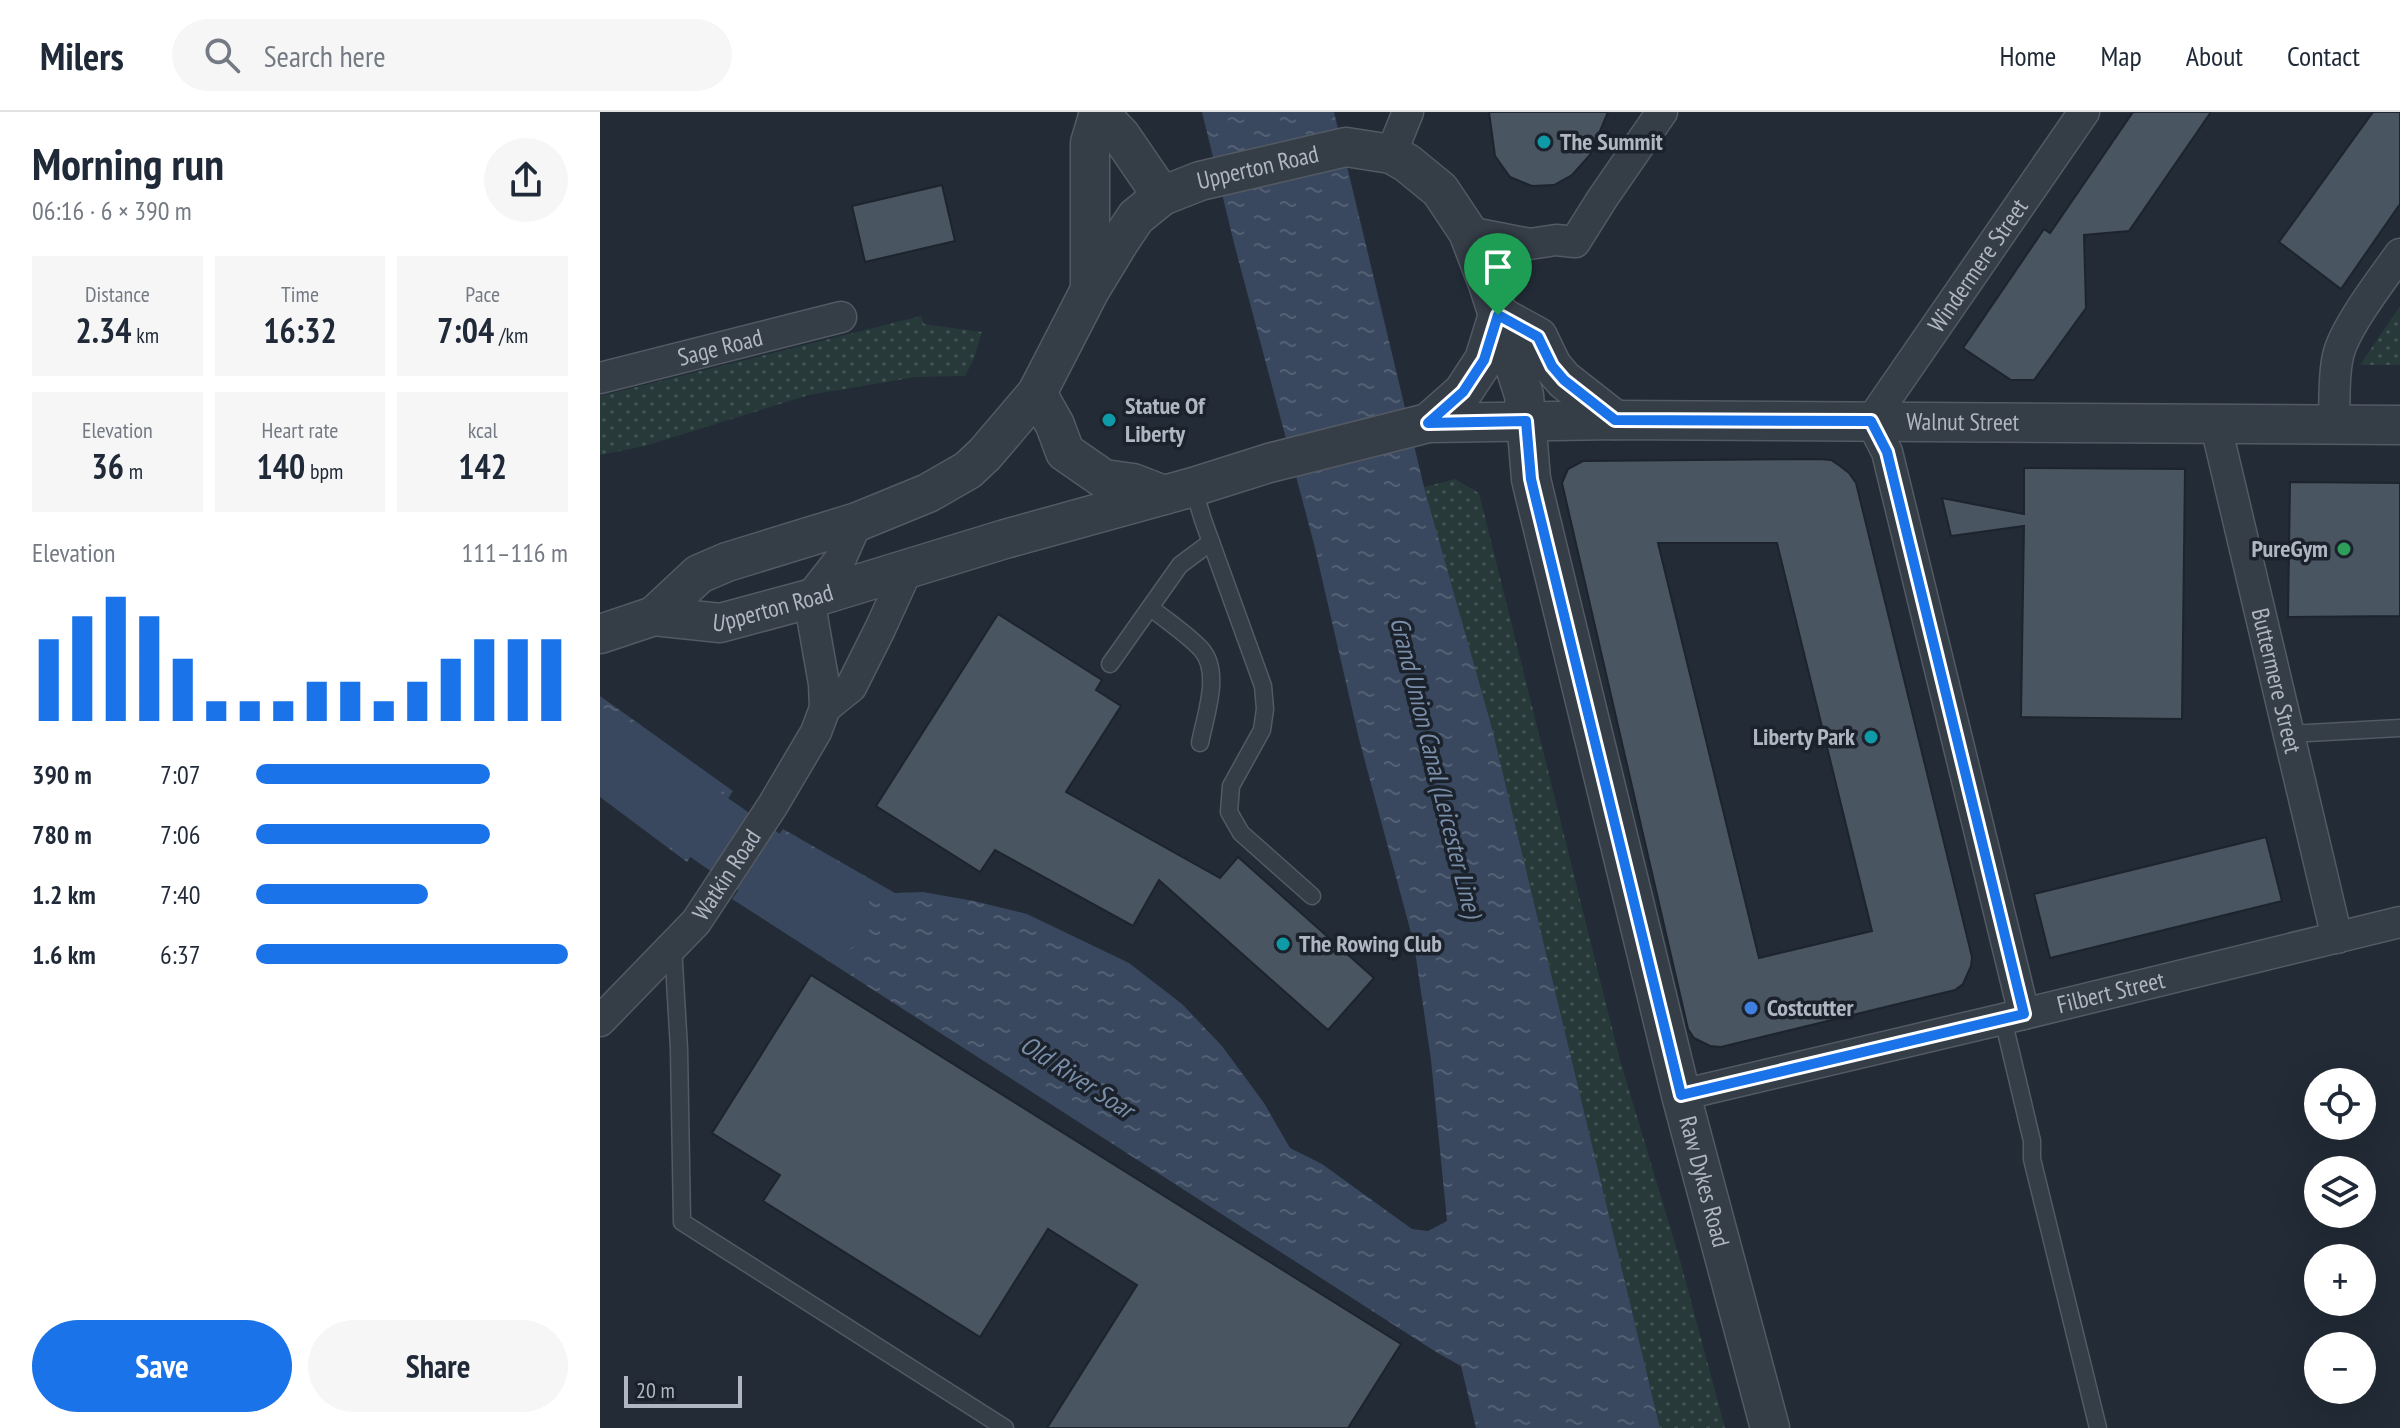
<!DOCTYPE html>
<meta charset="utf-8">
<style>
:root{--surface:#fff;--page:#f6f6f7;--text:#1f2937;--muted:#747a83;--line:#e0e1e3;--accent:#1a73e8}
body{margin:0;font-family:"PT Sans Narrow",sans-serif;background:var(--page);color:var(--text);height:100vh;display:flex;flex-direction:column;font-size:30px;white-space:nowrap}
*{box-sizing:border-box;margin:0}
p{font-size:26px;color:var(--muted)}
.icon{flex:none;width:44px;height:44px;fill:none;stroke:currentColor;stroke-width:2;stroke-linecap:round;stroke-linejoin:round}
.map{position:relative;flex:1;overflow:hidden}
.sheet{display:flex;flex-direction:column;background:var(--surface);width:600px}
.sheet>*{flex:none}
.buttons{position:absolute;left:1704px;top:956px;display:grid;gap:16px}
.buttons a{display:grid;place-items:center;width:72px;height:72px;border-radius:50%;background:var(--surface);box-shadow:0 8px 32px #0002;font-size:40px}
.scale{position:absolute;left:24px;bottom:20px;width:118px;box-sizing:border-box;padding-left:8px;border:4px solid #b0b7c3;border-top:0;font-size:22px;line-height:28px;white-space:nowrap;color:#b0b7c3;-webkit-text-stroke:6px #1b222b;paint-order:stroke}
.pin{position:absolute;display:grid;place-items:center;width:68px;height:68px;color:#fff;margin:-82px -34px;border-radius:50% 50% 50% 0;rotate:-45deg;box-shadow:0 0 8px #0007}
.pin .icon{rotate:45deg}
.round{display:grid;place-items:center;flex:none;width:84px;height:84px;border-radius:42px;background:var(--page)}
.summary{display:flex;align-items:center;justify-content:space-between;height:136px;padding:0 32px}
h1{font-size:44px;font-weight:600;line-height:60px}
.metrics{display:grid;grid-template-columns:repeat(3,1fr);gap:12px;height:136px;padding:8px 32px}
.metrics div{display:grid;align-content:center;border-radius:0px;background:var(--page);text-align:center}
.metrics b{font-size:34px;font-weight:600}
.metrics small{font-size:22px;font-weight:400}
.metrics p{font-size:22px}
.chart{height:224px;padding:16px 32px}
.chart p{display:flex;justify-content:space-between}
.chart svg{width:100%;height:144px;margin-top:8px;stroke:var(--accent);stroke-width:6}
.cta{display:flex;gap:16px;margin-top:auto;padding:16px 32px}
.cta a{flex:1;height:92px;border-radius:48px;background:var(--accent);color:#fff;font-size:32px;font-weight:600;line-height:92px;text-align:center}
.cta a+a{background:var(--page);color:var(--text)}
ul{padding:0 32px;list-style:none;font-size:26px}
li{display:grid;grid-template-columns:128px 96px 1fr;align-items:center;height:60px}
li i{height:20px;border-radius:10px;background:var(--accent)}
header{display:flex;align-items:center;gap:48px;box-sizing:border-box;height:112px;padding:0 40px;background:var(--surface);border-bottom:2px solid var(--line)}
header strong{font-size:38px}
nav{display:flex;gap:44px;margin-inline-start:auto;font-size:28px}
.search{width:560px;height:72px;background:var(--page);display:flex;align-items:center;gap:20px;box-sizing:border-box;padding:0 28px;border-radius:44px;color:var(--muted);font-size:30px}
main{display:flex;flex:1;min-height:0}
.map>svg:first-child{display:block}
.green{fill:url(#green-dots)}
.water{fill:url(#water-ripples)}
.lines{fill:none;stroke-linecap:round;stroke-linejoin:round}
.river{stroke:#39485e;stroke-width:70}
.building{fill:#4a5562;stroke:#1d242d;stroke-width:2;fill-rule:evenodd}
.service-casing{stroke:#535a64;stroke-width:19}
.minor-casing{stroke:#535a64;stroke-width:33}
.tertiary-casing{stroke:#535a64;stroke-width:41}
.service{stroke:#353d47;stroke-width:16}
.minor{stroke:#353d47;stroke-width:30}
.tertiary{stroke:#353d47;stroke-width:38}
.route-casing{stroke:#fff;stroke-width:16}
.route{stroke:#1a73e8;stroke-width:10}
.culture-dot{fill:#0f9aa8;stroke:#1b222b;stroke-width:3}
.leisure-dot{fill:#2e9e5b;stroke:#1b222b;stroke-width:3}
.shop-dot{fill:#3f7fe0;stroke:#1b222b;stroke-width:3}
.labels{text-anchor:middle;stroke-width:7;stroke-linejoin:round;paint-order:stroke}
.poi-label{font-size:24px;font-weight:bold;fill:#b0b7c3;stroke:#1b222b;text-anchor:start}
.street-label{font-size:24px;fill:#b0b7c3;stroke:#1b222b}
.water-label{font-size:26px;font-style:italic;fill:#7a8eaa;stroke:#1b222b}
</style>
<header>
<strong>Milers</strong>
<div class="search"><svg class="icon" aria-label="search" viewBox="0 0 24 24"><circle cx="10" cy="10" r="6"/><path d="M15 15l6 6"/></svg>Search here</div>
<nav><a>Home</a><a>Map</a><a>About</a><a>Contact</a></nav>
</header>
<main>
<section class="sheet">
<div class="summary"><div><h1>Morning run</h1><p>06:16 · 6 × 390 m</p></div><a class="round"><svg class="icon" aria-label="share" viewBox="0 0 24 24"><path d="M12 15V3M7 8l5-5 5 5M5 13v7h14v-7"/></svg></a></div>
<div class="metrics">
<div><p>Distance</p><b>2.34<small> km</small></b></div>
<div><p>Time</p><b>16:32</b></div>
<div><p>Pace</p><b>7:04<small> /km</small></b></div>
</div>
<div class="metrics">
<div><p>Elevation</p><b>36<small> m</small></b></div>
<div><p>Heart rate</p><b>140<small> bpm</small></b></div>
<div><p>kcal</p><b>142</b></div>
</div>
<div class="chart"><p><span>Elevation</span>111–116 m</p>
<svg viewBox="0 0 160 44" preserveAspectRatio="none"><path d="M5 44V19M15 44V12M25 44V6M35 44V12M45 44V25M55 44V38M65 44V38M75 44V38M85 44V32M95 44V32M105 44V38M115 44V32M125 44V25M135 44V19M145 44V19M155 44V19"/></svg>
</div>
<ul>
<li><b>390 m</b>7:07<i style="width:75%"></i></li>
<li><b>780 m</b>7:06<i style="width:75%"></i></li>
<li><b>1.2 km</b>7:40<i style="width:55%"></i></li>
<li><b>1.6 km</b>6:37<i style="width:100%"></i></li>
</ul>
<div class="cta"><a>Save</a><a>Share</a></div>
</section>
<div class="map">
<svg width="1800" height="1316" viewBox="0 0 1800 1316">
<defs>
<pattern id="green-dots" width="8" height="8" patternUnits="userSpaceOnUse" patternTransform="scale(2)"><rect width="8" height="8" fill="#273939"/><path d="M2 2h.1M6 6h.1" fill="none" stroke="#445354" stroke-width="1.8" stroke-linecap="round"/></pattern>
<pattern id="water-ripples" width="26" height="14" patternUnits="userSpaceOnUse" patternTransform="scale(2)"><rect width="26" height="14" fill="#39485e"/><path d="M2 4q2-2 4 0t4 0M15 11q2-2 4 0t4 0" fill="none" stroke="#536073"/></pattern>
</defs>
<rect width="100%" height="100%" fill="#222b36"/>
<g class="green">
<path d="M1800,194v59h-40z"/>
<path d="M321,204l3,8 58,8 -9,29 -8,15 -49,1 -107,18 -164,51 -45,9v-59z"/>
<path d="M855,367l24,14 141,567 60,200 45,168h-65l-168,-700 -68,-241z"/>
</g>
<g class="water">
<path d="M602,0h132l90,375 68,241 168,700h-184l-15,-62 -25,-14 -704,-453 51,-70 112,64 28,-1 51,9 53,13 102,49 53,41 40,42 42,57 26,45 32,16 90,65 16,2 19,-10 -16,-161 -17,-116 -55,-205 -45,-195 -79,-297z"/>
<path d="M0,584l133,95 -46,71 -87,-65z"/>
</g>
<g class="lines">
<path class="river" d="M0,640l237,164"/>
</g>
<g class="building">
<path d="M889,0h119l-18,43 -18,20 -18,10 -22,1 -22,-9 -15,-21z"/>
<path d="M1533,0h78l-82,119 -45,4 2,73 -52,72h-23l-48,-32 81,-119 6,4z"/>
<path d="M1773,0h27v92l-59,85 -62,-47z"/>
<path d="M342,73l13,56 -90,21 -13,-56z"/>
<path d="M1218,347l13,1 9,6 9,7 7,10 116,474 -1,9 -8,18 -8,6 -234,57 -11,-1 -16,-8 -6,-9 -126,-546 6,-14 15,-8zM1058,431h119l95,388 -113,27z"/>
<path d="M1424,356l161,1 -3,250 -161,-2 3,-191 -73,10 -9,-38 82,16z"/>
<path d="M1690,370l110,1v133l-112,1z"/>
<path d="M398,502l104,66 -6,10 25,16 -55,86 154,86 18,-21 136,121 -46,52 -169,-150 -26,46 -138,-76 -15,22 -104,-66z"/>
<path d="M1666,725l16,64 -232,57 -16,-64z"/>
<path d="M211,863l590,369 -53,84h-301l90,-143 -89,-56 -68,108 -217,-136 17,-26 -68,-42z"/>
</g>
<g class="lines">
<defs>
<g id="service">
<path d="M593,375l10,33 60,166 2,23 -3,21 -31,56 -2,26 12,21 71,63"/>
<path d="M551,496c16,13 36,26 50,41 21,23 4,67 -1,94"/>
<path d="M510,552l70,-99 31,-23"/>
<path d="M1689,622l111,-6"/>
<path d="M73,834l6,103 3,173 323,206"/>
<path d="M1403,907l29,122v18l66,269"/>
</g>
<g id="minor">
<path d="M791,42l17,-42"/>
<path d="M868,120l62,12 26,-4 19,2 27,-43 60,-87"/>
<path id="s1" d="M0,266l241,-61"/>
<path id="s2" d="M1615,310l122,516"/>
<path d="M1734,313c1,-23 -1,-47 4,-69 6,-28 45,-78 62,-102"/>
<path d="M225,596l26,-21 29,-58 27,-59"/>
<path id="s3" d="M1424,902l-137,-562 -16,-31 213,-309"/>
<path id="s4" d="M0,909l96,-99 77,-117 43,-73 9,-24 -1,-24 -15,-85 32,-41 16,-36"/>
<path id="s5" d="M1081,983l322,-76 397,-97"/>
</g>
<g id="tertiary">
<path d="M498,0l23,24 41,60"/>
<path d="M490,177v-146l9,-30"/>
<path d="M898,203l40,22 14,29 12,14 51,40"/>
<path d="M437,281l18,32 10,27 39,27 29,4 31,12"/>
<path d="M828,311l35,-31 21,-32 14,-45"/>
<path id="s6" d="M54,504l45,-42 28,-12 130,-40 71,-29 40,-23 17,-16 52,-61 53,-103 28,-46 18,-27 26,-21 38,-15 146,-34 45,7 16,9 33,27 28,42 20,52 36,111 7,84 5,21 145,595 89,333"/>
<path id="s7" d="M0,522l54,-18 66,7 89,-24 196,-60 188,-52 76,-24 159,-40 187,-3 785,5"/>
</g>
</defs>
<use href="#service" class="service-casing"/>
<use href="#minor" class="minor-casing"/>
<use href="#tertiary" class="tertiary-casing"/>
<use href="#service" class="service"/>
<use href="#minor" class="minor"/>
<use href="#tertiary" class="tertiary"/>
</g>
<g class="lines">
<defs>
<path id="route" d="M898,203l40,22 14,29 12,14 51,40 256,1 16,31 137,562 -343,81 -145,-595 -5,-21 -5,-58 -98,2 35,-31 21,-32z"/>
</defs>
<use href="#route" class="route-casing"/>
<use href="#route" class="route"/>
</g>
<g class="culture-dot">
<circle cx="944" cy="30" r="8"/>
<circle cx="509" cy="308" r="8"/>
<circle cx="1271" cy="625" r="8"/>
<circle cx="683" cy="832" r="8"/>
</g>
<circle class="leisure-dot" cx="1744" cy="437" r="8"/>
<circle class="shop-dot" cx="1151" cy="896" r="8"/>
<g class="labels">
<g class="poi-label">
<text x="960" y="38">The Summit</text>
<text x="525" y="302">Statue Of<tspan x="525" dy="28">Liberty</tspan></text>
<text x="1728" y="445" text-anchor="end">PureGym</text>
<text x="1255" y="633" text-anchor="end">Liberty Park</text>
<text x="699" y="840">The Rowing Club</text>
<text x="1167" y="904">Costcutter</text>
</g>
<g class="street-label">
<text dy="8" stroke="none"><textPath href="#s6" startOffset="790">Upperton Road</textPath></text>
<text dy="8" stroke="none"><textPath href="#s3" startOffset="802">Windermere Street</textPath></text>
<text dy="8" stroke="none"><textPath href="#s1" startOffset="124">Sage Road</textPath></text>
<text dy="8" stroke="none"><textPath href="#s7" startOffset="1394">Walnut Street</textPath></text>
<text dy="8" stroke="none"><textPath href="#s7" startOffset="178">Upperton Road</textPath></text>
<text dy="8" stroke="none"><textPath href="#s2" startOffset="266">Buttermere Street</textPath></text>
<text dy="8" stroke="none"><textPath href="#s4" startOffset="194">Watkin Road</textPath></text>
<text dy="8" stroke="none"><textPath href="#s5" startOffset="442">Filbert Street</textPath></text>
<text dy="8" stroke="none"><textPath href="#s6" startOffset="2018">Raw Dykes Road</textPath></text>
</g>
<g class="water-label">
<text transform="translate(836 655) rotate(76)" y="9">Grand Union Canal (Leicester Line)</text>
<text transform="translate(477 965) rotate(33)" y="9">Old River Soar</text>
</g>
</g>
</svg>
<div class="buttons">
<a><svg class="icon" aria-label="locate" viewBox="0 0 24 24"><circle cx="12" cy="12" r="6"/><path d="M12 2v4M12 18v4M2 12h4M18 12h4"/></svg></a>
<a><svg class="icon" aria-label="layers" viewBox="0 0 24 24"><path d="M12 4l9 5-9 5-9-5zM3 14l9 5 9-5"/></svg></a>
<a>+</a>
<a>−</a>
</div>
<div class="scale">20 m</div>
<div class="pin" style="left:898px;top:203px;background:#1e9e55"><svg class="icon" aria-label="arrive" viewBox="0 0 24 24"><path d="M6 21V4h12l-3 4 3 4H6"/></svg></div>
</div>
</main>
